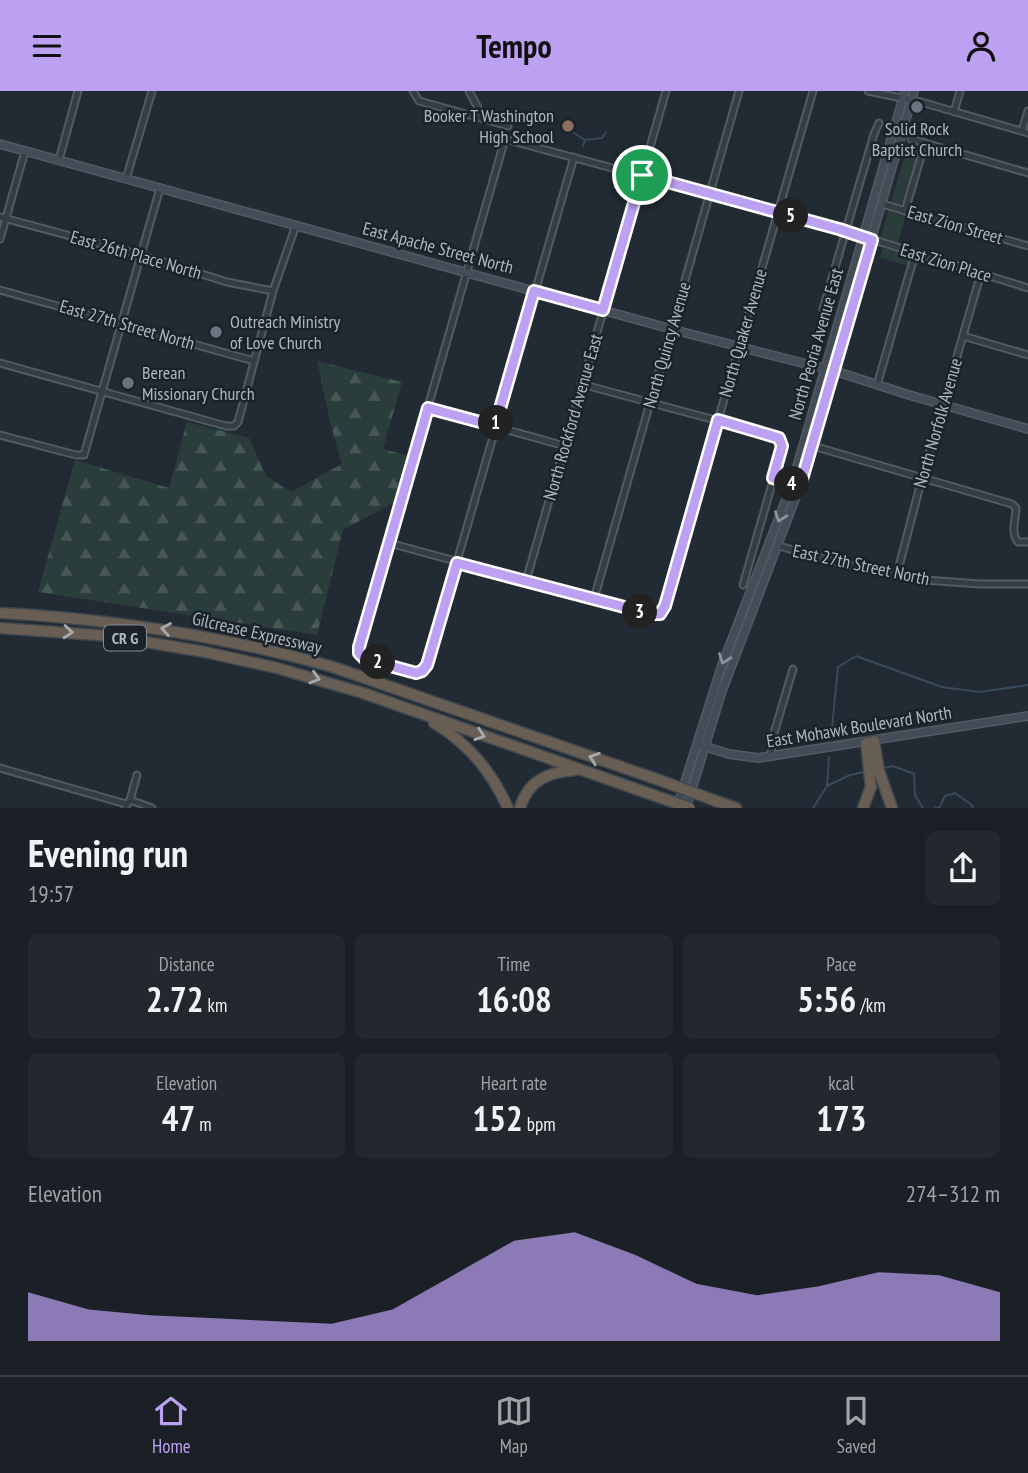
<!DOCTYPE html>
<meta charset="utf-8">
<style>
:root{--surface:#1a2026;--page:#23282e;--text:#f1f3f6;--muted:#9fa3a7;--line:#383e43;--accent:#bca0f2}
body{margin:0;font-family:"PT Sans Narrow",sans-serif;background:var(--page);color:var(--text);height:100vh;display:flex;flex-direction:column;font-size:26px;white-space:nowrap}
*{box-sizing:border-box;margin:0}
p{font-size:23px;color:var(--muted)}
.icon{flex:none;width:38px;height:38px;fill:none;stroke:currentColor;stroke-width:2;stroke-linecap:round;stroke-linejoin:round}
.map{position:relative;height:717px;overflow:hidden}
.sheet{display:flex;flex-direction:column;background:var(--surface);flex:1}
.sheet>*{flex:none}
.pin{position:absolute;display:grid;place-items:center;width:60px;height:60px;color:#fff;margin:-30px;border:4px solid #fff;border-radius:50%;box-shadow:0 2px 7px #0007}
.km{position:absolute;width:35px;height:35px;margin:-18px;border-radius:50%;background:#222;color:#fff;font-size:19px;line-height:35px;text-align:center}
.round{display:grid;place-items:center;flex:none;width:74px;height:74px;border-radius:10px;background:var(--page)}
.head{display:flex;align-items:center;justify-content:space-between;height:119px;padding:0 28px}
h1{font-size:38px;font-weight:800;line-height:52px}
.metrics{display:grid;grid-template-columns:repeat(3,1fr);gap:10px;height:119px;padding:7px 28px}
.metrics div{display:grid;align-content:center;border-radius:10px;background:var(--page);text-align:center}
.metrics b{font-size:35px;font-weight:800}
.metrics small{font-size:19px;font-weight:400}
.metrics p{font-size:19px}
.chart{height:196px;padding:14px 28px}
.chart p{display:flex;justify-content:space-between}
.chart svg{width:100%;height:126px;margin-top:7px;fill:var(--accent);opacity:.7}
header{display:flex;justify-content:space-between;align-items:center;height:91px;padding:0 28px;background:var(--accent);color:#111;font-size:32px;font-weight:800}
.dock{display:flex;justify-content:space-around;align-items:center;height:98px;border-top:2px solid var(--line);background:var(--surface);font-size:19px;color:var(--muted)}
.dock a{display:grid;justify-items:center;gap:4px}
.dock .current{color:var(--accent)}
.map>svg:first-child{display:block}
.grass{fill:#2b3d3b}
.forest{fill:url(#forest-firs)}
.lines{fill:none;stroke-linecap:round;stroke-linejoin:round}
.stream{stroke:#394b5b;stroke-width:2}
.street-casing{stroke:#525b62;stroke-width:9}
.secondary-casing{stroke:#525b62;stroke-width:10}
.highway-casing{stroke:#40484f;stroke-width:13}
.street{stroke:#353d44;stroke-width:5}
.secondary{stroke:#444d57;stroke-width:7}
.highway{stroke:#695e53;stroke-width:10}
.highway-bridge-casing{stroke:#40484f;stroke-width:13;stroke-linecap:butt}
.highway-bridge{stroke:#695e53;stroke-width:10}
.oneway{stroke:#8a939c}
.oneway2{stroke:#a4aab0}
.route-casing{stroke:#fff;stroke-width:14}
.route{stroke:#bca0f2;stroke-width:9}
.worship-dot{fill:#6b7280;stroke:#1b2229;stroke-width:2.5}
.education-dot{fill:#8d6e63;stroke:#1b2229;stroke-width:2.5}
.labels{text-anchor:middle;stroke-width:5;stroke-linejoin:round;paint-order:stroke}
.shield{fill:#1b2229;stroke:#838b93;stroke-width:2}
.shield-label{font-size:16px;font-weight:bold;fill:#afb8c1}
.poi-label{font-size:18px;fill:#afb8c1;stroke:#1b2229;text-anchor:start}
.street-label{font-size:18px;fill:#afb8c1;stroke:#1b2229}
</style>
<header><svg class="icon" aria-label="menu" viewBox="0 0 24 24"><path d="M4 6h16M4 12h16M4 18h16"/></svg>Tempo<svg class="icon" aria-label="person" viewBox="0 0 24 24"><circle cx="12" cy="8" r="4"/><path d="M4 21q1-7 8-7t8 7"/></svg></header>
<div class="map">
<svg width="1028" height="717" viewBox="0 0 1028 717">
<defs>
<pattern id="forest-firs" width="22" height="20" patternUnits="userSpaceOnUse" patternTransform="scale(1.75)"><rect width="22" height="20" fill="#2b3d3b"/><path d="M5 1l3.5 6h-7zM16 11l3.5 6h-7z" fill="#475756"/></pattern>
</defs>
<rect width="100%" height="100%" fill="#222b33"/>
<g class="grass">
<path d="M909,50l12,5 -16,56 -6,3 -8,-2z"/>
<path d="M889,118l17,5 -9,32 -17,-6z"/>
<path d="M883,157l28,8 -2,10 -29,-8z"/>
</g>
<path class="forest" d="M317,270l85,21 -19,67 25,7 -13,46 -52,28 -26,105 -279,-43 37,-132 94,28 18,-66 62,16 17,38 25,16 51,-28 -11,-38z"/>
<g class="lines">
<g class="stream">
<path d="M571,40l14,9"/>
<path d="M583,55l2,-6 17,-2 4,-6"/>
<path d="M831,647l7,-71 18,-11 86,31 37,5 49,-7"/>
<path d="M884,677l9,-2 21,8 1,21 8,13"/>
<path d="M827,695l23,-11 14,-3"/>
<path d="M813,717l14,-22 2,-29"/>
<path d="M935,717h4l6,-12 10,-3 18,13 -1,2"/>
</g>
<defs>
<g id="street">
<path d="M413,0l6,10 65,18"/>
<path d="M469,0l15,28 24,7"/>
<path d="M868,0l53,11 107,31"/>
<path d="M954,21l6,-21"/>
<path d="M1022,40l6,-20"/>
<path d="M911,48l117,34"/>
<path d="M574,66l-147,508 -5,6 -6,1 -51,-13 -6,-6v-6l146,-508 334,90 189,59"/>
<path d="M59,69l19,-69"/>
<path d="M126,88l26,-88"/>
<path d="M882,113l146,42"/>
<path d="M905,120l20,-68"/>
<path d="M0,126l141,38 86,27 46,9"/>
<path d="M0,148l25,-88"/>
<path d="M0,199l254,71"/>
<path d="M823,218l51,-175 5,-11"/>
<path d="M963,245l65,19"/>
<path d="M0,272l226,63h8l4,-4 35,-131 23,-66"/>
<path d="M581,293l194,52 6,4 1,9 -39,136"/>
<path d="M877,294l38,-131"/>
<path d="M428,317l137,38"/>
<path d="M0,344l76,20h8l76,-267"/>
<path d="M813,355l199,58 4,4c0,11 -6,24 2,34h10"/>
<path d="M773,387l27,8"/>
<path d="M389,452l262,71 7,1 5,-4 150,-520"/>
<path d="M779,455l61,17 85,17 55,4h48"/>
<path d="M897,483l25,-96 59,-205"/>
<path d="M526,490l140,-490"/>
<path d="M594,508l145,-508"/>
<path d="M771,666l1,-17 21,-71"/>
<path d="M0,677l126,36"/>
<path d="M130,709l22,8"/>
<path d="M125,717l5,-8 7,-25"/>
</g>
<g id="secondary">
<path d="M0,53l671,185 170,44 68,22 119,34"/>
<path d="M700,654l29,9 29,4 270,-42"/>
<path d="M677,716l45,-142 70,-181 113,-393"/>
<path d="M686,717l36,-117 78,-205 114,-395"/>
</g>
<g id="highway">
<path d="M0,522c113,6 221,23 330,53l329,114"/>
<path d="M0,537l110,8 95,16 72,16 86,25 290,102"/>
<path d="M434,632c35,21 57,48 74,85"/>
<path d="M874,650l5,30 13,37"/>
<path d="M716,710l20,7"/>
<path d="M520,717c8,-28 29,-36 55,-38"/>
<path d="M863,717l8,-21 -5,-44"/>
</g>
</defs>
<use href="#street" class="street-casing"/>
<use href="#secondary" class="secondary-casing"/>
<use href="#highway" class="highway-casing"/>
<use href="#street" class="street"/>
<use href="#secondary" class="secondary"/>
<use href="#highway" class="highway"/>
<defs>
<g id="highway-bridge">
<path d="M659,689l57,21"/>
<path d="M653,704l37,13"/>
</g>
</defs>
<use href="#highway-bridge" class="highway-bridge-casing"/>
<use href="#highway-bridge" class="highway-bridge"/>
</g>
<defs><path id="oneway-chevron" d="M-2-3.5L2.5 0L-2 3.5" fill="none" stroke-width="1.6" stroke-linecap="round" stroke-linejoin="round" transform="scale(1.75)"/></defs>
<g class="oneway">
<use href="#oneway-chevron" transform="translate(780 426) rotate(110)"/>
<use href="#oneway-chevron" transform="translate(724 568) rotate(110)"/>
</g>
<g class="oneway2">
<use href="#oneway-chevron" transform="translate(166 538) rotate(-170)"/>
<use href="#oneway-chevron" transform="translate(68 541) rotate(5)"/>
<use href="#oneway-chevron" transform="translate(315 587) rotate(17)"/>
<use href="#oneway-chevron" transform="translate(480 644) rotate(19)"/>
<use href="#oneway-chevron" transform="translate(594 667) rotate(-161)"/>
</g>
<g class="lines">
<defs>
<path id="route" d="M642,84l197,54 33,11 -72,246 -27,-8 9,-32 -3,-8 -61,-18 -53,186 -5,8h-9l-194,-51 -30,102 -5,6 -6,2 -51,-14 -6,-6v-6l69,-239 67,18 39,-135 69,19z"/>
</defs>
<use href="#route" class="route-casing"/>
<use href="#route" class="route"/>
</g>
<g class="worship-dot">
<circle cx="917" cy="16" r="7"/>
<circle cx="216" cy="241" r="7"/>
<circle cx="128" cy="292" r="7"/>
</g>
<circle class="education-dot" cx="568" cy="35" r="7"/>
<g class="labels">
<rect class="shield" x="104" y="534.5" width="42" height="25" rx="5"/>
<g class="shield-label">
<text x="125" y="553">CR G</text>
</g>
<g class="poi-label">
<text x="554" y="31" text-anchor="end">Booker T Washington<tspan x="554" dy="21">High School</tspan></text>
<text x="917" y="44" text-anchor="middle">Solid Rock<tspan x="917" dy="21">Baptist Church</tspan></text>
<text x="230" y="237">Outreach Ministry<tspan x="230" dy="21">of Love Church</tspan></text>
<text x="142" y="288">Berean<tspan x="142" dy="21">Missionary Church</tspan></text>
</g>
<g class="street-label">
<text transform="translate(955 134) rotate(16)" y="6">East Zion Street</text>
<text transform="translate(438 157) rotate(15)" y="6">East Apache Street North</text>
<text transform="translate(136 164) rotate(16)" y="6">East 26th Place North</text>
<text transform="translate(946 172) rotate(17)" y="6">East Zion Place</text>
<text transform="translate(127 234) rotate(16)" y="6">East 27th Street North</text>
<text transform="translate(743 242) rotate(-74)" y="6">North Quaker Avenue</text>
<text transform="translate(816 253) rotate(-74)" y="6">North Peoria Avenue East</text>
<text transform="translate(667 254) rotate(-74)" y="6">North Quincy Avenue</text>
<text transform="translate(573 326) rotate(-74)" y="6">North Rockford Avenue East</text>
<text transform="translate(938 332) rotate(-74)" y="6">North Norfolk Avenue</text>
<text transform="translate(861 474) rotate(12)" y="6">East 27th Street North</text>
<text transform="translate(257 542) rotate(13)" y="6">Gilcrease Expressway</text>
<text transform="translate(859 636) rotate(-9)" y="6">East Mohawk Boulevard North</text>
</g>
</g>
</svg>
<div class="pin" style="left:642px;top:84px;background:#1e9e55"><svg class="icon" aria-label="arrive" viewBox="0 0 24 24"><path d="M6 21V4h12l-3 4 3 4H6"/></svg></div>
<b class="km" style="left:496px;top:332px">1</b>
<b class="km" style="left:378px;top:571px">2</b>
<b class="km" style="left:640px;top:521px">3</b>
<b class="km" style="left:792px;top:393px">4</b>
<b class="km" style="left:791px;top:125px">5</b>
</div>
<section class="sheet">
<div class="head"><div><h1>Evening run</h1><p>19:57</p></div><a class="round"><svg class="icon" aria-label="share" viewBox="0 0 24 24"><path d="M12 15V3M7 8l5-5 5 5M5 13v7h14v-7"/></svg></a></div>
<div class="metrics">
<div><p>Distance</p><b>2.72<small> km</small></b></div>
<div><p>Time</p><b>16:08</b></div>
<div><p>Pace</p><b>5:56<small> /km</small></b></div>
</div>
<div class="metrics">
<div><p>Elevation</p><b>47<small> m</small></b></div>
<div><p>Heart rate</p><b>152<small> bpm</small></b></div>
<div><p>kcal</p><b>173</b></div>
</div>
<div class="chart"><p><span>Elevation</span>274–312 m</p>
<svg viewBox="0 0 160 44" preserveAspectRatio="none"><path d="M0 44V27L10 33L20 35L30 36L40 37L50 38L60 33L70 21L80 9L90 6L100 14L110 24L120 28L130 25L140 20L150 21L160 27V44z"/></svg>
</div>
</section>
<nav class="dock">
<a class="current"><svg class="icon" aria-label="home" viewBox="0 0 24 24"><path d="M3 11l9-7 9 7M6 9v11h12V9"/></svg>Home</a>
<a><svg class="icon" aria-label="map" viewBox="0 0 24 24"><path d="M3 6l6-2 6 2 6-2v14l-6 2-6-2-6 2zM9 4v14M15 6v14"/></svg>Map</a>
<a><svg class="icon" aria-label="saved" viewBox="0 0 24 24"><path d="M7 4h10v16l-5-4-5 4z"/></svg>Saved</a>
</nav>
